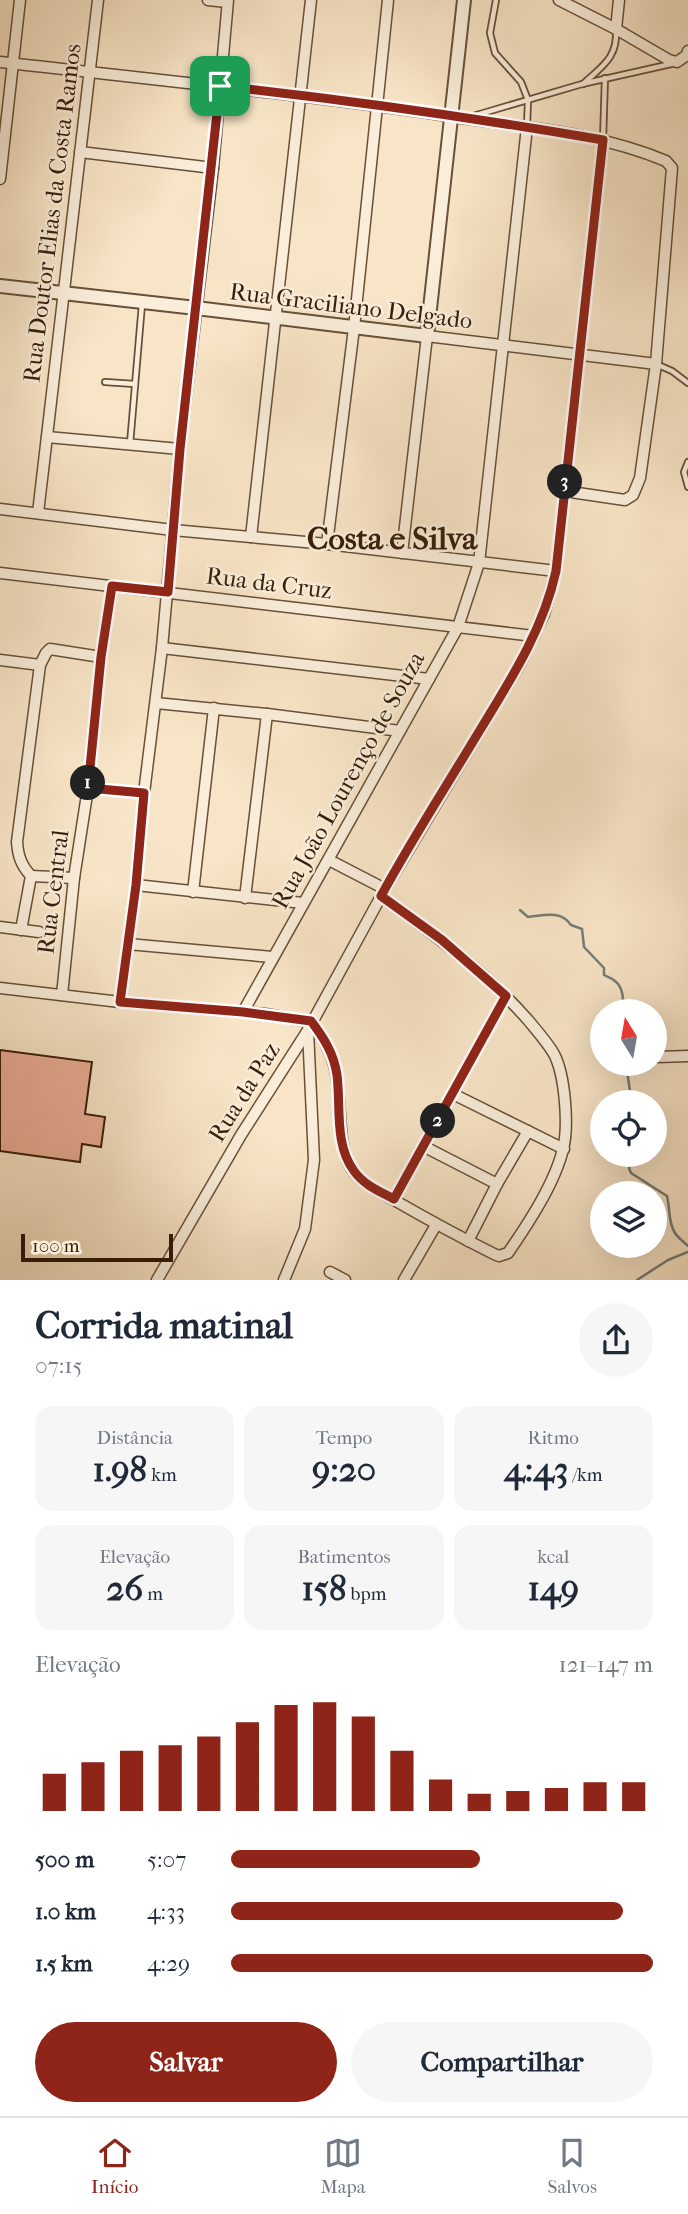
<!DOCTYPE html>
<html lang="pt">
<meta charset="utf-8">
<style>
:root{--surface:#fff;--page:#f6f6f7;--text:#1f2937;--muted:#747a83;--line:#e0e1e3;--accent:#8f2418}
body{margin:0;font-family:"IM FELL French Canon",serif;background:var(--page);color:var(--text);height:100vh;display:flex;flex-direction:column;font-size:26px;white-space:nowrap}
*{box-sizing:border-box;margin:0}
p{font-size:23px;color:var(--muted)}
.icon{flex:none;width:38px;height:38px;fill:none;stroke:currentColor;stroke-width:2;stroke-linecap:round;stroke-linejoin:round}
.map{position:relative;height:1280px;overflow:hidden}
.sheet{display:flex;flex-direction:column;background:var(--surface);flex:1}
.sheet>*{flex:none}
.needle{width:46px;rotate:349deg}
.controls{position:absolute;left:590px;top:999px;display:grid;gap:14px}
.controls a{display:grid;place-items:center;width:77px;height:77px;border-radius:50%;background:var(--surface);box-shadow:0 7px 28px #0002;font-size:35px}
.scale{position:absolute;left:21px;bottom:18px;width:152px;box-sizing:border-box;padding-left:7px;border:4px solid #381e09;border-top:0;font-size:19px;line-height:24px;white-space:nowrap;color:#381e09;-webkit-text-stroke:5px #faeedb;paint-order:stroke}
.pin{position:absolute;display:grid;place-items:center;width:60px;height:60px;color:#fff;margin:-30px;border-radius:14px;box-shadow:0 4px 10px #0006}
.km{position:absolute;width:35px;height:35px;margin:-18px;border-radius:50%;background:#222;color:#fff;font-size:19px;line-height:35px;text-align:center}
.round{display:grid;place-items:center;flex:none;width:74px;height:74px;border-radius:37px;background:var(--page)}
.headline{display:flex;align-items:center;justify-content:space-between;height:119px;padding:0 35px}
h1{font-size:38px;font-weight:700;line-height:52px}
.metrics{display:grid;grid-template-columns:repeat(3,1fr);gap:10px;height:119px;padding:7px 35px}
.metrics div{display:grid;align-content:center;border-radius:18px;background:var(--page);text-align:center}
.metrics b{font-size:35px;font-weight:700}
.metrics small{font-size:19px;font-weight:400}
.metrics p{font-size:19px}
.chart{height:196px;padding:14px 35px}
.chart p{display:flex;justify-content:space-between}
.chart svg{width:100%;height:126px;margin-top:7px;stroke:var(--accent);stroke-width:6}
.button{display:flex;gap:14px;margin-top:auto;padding:14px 35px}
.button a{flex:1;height:80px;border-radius:42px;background:var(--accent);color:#fff;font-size:28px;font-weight:700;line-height:80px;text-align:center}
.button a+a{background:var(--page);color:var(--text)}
ul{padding:0 35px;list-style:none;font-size:23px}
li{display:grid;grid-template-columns:112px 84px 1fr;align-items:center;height:52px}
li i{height:18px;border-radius:9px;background:var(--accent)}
.menu{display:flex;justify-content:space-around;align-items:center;height:98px;border-top:2px solid var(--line);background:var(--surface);font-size:19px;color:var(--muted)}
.menu a{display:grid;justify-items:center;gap:4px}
.menu .selected{color:var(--accent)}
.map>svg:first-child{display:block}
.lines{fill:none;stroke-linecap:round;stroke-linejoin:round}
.stream{stroke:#767d75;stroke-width:2.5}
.building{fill:#eaad96;stroke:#381e09;stroke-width:2}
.service-casing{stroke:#685038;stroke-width:8}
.minor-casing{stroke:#685038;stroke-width:13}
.tertiary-casing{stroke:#685038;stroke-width:16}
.service{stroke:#faeedb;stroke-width:4.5}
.minor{stroke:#faeedb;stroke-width:10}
.tertiary{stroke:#faeedb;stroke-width:12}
.route-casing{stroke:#fff;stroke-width:14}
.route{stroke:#8f2418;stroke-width:9}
.labels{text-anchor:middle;stroke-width:5;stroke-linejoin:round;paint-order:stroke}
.street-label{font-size:24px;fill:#381e09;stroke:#faeedb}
.district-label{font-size:32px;font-weight:bold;fill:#381e09;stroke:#faeedb}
</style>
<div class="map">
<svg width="688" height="1280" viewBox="0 0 688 1280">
<rect width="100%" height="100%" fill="#f8e5c7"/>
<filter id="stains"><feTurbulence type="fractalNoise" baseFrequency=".00286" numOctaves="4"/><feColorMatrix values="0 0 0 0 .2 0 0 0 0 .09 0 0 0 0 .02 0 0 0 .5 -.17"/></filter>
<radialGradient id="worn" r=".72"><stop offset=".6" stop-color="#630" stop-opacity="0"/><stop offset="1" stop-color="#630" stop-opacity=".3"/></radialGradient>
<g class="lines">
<g class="stream">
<path d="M520,910l8,7c17,-2 33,-7 43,8l11,4 2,18 20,21v7c4,2 8,3 11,6 9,7 9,21 7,31"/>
<path d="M626,1064l5,34 -3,4"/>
<path d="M635,1155l-6,13 2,5 36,23c3,11 1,27 8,37 3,5 9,9 13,13"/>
<path d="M637,1280l31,-20 20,-8"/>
</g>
</g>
<path class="building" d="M0,1050l92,12 -7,52 20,3 -4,30 -19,-3 -2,18 -80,-11z"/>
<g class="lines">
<defs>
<g id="service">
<path d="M496,0l-6,33 5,20 26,29 7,18 -1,27"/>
<path d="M583,84c19,-18 35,-26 33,-55"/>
<path d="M473,116l109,-32 89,-20"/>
<path d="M603,140l2,-62"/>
<path d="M656,364l16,7 16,12"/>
<path d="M105,382l30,2"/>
<path d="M130,444l12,-140"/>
<path d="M688,462l-4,10 4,15"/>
</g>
<g id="minor">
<path d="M208,0l19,2"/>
<path d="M559,0l57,29 53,31 8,2 10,-7 1,-4"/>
<path d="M616,29l3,-29"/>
<path d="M0,62c149,17 299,32 448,54 72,11 150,16 218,45l6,7 -16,196 -16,114 -7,17 -8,5 -61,-9"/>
<path d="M80,152l133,16"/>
<path d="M0,179l20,-179"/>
<path d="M47,437l133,12"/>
<path d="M0,509l173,21 154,14 229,27"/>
<path d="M38,513l60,-513"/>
<path d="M251,537l60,-537"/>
<path d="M327,544l27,-216 34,-328"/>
<path d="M402,553l25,-217 229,28"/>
<path d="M0,573l534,63"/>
<path d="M162,648l267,31"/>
<path d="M0,660l40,5"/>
<path d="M156,703l111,11 133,17"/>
<path d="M88,788l56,5"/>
<path d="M329,860l56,29"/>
<path d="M31,876l43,2"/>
<path d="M136,885l167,18"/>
<path d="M193,892l21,-184"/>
<path d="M245,898l22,-184"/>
<path d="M0,927l39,5"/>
<path d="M21,930l10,-54c-10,-11 -13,-20 -14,-34l23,-177 6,-12 4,-4 51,8"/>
<path d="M128,944l144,13"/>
<path d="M0,988l120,14 145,12 46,8"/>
<path d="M62,995l12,-117 14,-90 13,-131 11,-70"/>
<path d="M120,1002l16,-117 8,-92 18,-145 18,-199 33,-281 15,-168"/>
<path d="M243,1012l215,-385 21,-64 48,-436"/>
<path d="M311,1022c26,31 27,55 29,94 1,16 2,33 9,48 9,18 28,26 45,36 33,19 66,37 100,54l5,2 9,-3c20,-29 47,-70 55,-104 6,-23 2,-74 -9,-95 -7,-12 -17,-23 -26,-34 -43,-49 -95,-86 -147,-124"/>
<path d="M657,1057l31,-1"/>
<path d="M453,1094l111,55"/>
<path d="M423,1146l74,38"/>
<path d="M394,1199l112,-203"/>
<path d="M468,1241l29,-57 31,-53"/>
<path d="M330,1272l15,8"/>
<path d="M157,1280l84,-145 67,-105 77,-141 135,-225 24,-50 12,-43 47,-431"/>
<path d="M284,1280l21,-51 9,-69 -6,-130"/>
<path d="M404,1280l32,-55"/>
</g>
<path id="tertiary" d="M0,286l196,22 231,28 37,-336"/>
</defs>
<use href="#service" class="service-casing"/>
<use href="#minor" class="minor-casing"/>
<use href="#tertiary" class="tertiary-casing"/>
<use href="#service" class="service"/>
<use href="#minor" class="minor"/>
<use href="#tertiary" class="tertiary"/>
</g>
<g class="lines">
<defs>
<path id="route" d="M220,86c128,14 256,32 383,54l-47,431c-13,59 -45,108 -76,159 -33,55 -68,109 -99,166l61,44 64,56 -112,203c-15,-8 -30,-14 -40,-28 -20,-27 -13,-65 -17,-96 -3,-21 -13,-37 -26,-54l-68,-9 -123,-10 16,-117 8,-92 -56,-5 13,-131 11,-71 56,6 12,-143z"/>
</defs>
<use href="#route" class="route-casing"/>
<use href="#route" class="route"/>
</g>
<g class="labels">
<g class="street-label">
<text transform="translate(52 213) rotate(-83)" y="8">Rua Doutor Elias da Costa Ramos</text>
<text transform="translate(351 306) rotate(7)" y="8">Rua Graciliano Delgado</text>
<text transform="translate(269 583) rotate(7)" y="8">Rua da Cruz</text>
<text transform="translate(348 780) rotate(-61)" y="8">Rua João Lourenço de Souza</text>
<text transform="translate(53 892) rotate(-83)" y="8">Rua Central</text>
<text transform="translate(244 1092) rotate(-58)" y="8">Rua da Paz</text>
</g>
<g class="district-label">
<text x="392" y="549">Costa e Silva</text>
</g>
</g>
<rect width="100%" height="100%" filter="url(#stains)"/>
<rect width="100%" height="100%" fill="url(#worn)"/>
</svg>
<div class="controls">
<a><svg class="needle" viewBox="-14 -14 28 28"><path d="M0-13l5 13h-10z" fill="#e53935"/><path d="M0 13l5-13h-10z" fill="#747a83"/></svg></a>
<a><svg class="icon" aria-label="locate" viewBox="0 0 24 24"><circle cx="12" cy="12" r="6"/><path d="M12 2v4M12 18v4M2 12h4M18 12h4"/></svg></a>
<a><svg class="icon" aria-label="layers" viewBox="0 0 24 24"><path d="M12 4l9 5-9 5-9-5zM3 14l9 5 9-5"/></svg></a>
</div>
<div class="scale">100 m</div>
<div class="pin" style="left:220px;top:86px;background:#1e9e55"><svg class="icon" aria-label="arrive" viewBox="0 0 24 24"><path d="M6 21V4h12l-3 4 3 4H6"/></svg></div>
<b class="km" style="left:88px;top:783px">1</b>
<b class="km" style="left:438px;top:1121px">2</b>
<b class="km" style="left:565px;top:482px">3</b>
</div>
<section class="sheet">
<div class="headline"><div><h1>Corrida matinal</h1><p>07:15</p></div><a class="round"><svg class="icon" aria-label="share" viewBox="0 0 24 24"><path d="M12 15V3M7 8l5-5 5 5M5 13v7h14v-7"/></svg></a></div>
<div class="metrics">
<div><p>Distância</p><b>1.98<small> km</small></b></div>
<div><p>Tempo</p><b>9:20</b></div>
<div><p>Ritmo</p><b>4:43<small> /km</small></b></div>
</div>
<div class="metrics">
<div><p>Elevação</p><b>26<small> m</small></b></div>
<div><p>Batimentos</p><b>158<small> bpm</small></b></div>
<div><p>kcal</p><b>149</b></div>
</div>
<div class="chart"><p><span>Elevação</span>121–147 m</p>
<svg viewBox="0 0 160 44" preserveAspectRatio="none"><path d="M5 44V31M15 44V27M25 44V23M35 44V21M45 44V18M55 44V13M65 44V7M75 44V6M85 44V11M95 44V23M105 44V33M115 44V38M125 44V37M135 44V36M145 44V34M155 44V34"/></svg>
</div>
<ul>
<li><b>500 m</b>5:07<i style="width:59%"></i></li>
<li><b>1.0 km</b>4:33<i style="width:93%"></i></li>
<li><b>1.5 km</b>4:29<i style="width:100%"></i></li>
</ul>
<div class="button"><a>Salvar</a><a>Compartilhar</a></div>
</section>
<nav class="menu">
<a class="selected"><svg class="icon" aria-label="home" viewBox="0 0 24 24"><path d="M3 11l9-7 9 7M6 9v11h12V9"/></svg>Início</a>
<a><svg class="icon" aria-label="map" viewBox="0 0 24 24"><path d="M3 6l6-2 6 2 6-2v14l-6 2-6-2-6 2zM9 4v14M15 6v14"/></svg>Mapa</a>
<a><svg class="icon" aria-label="saved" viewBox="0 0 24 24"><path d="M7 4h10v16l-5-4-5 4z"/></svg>Salvos</a>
</nav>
